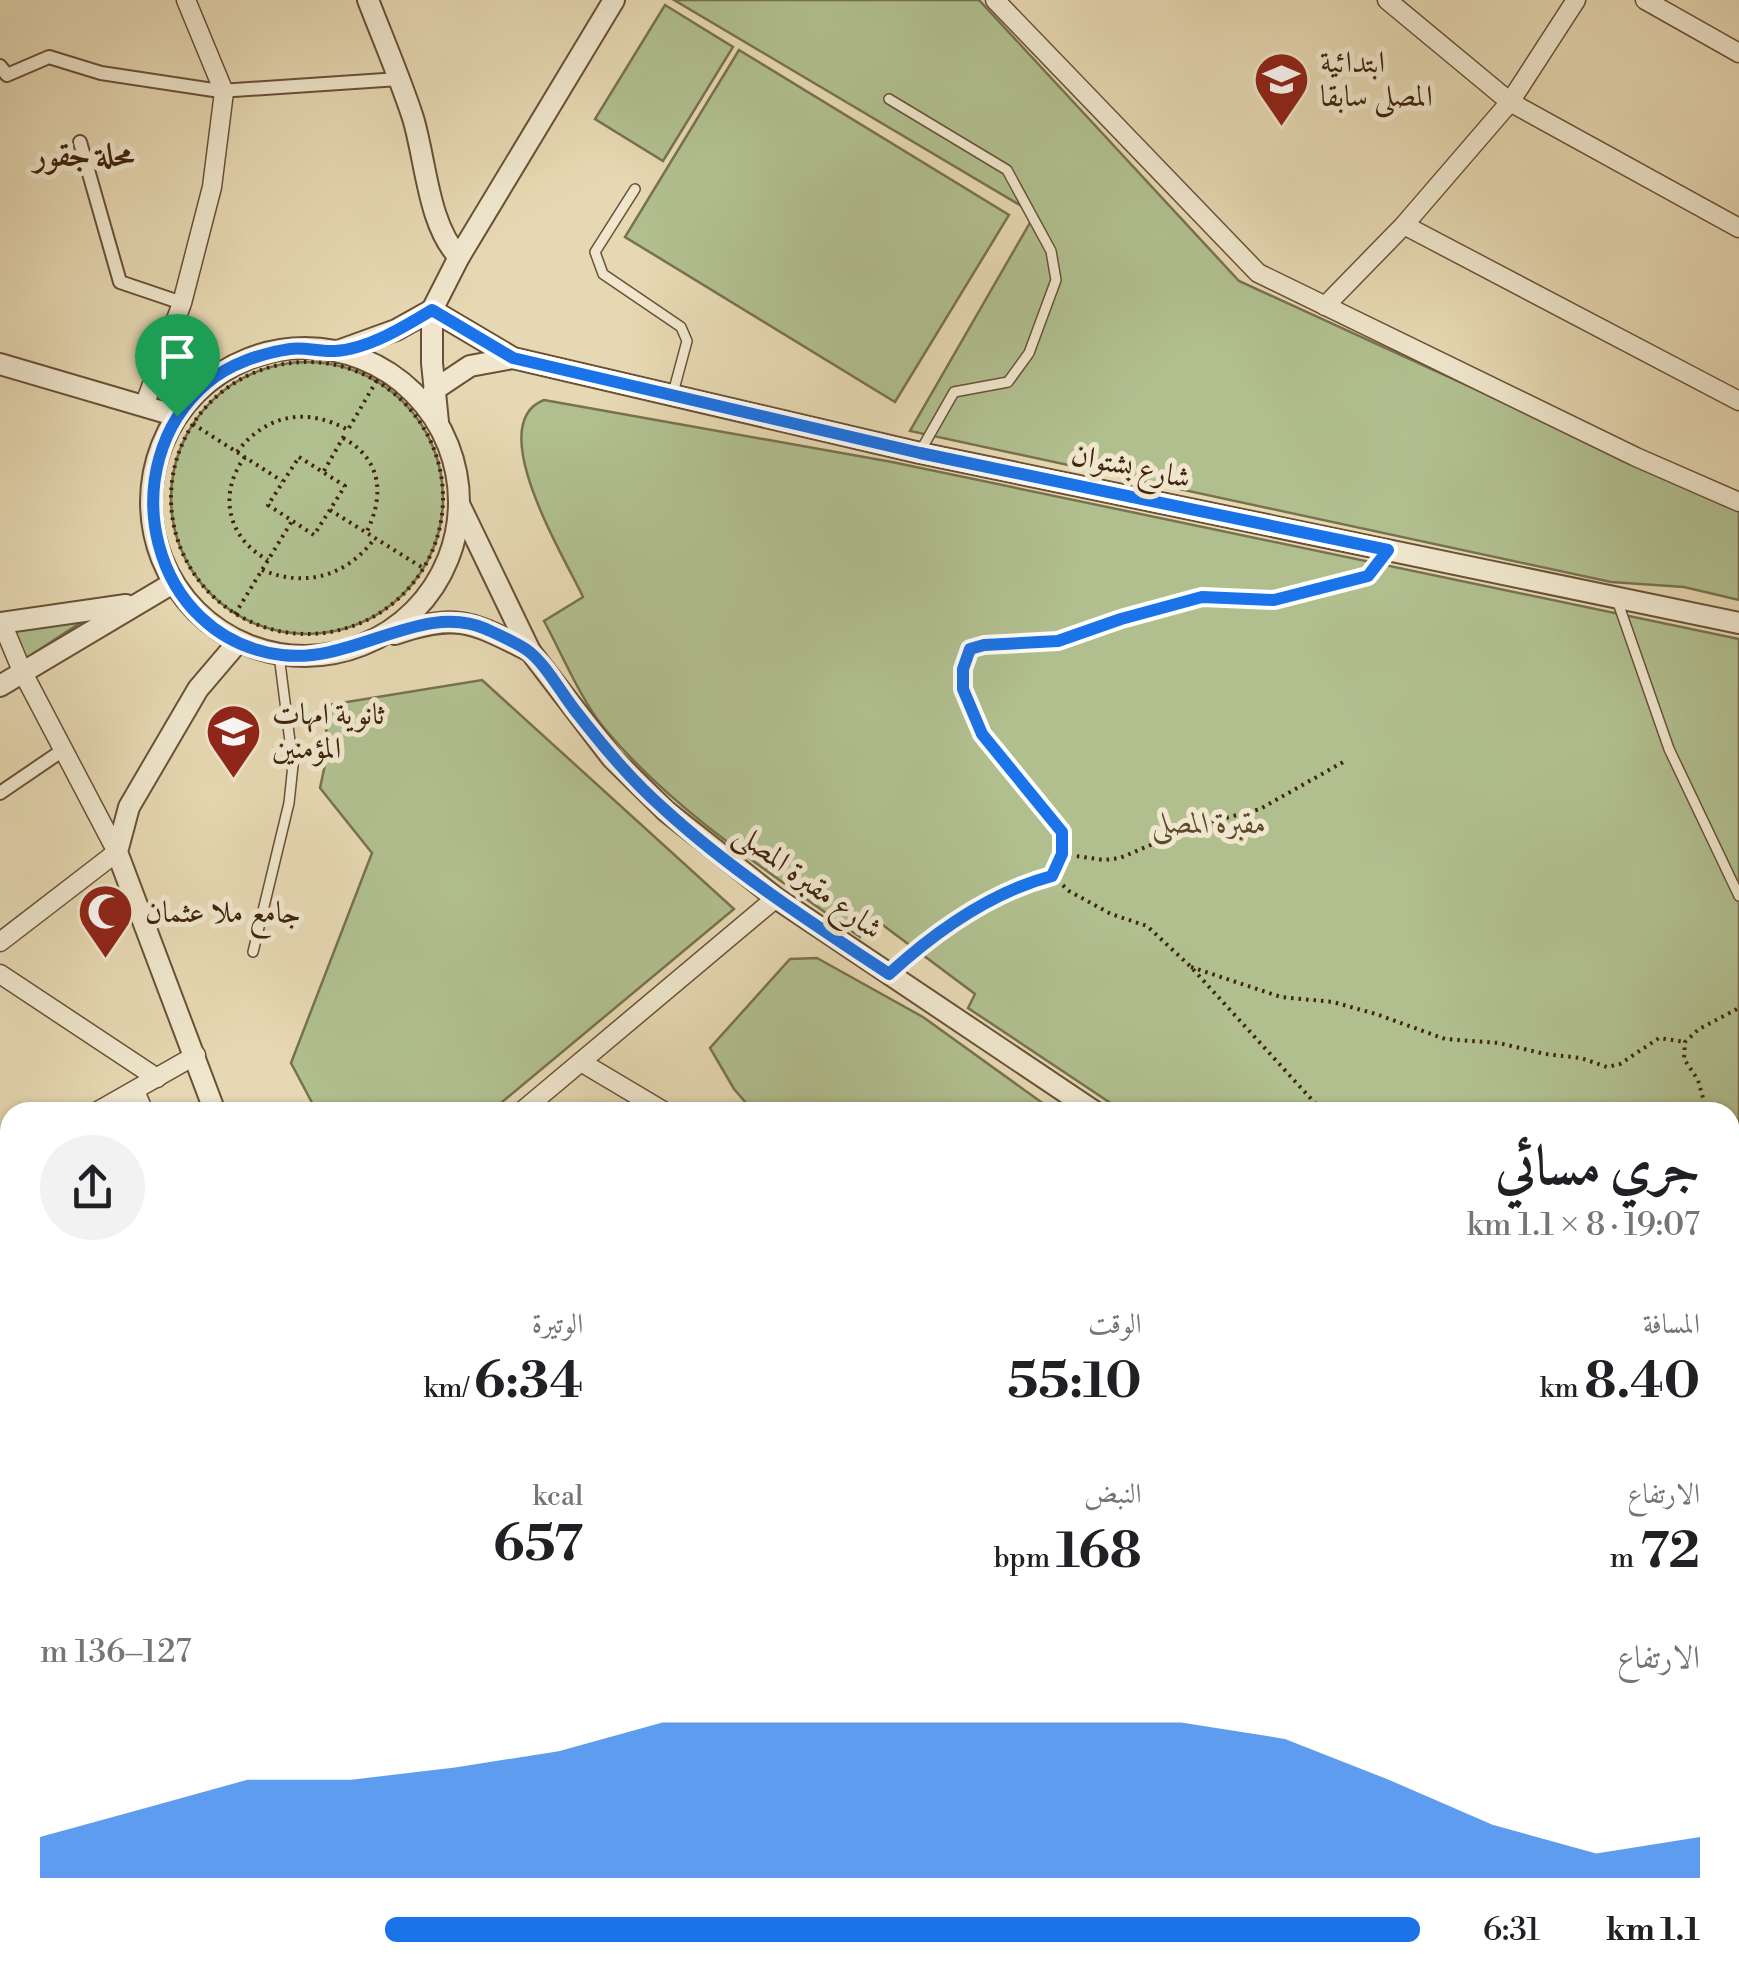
<!DOCTYPE html>
<html lang="ar">
<meta charset="utf-8">
<style>
:root{--surface:#fff;--page:#f2f2f2;--text:#202124;--muted:#757577;--accent:#1a73e8}
body{margin:0;font-family:"Libre Bodoni",Amiri,serif;background:var(--page);color:var(--text);direction:rtl;height:100vh;display:flex;flex-direction:column;font-size:38px;white-space:nowrap}
*{box-sizing:border-box;margin:0}
p{font-size:32px;color:var(--muted)}
.icon{flex:none;width:55px;height:55px;fill:none;stroke:currentColor;stroke-width:2;stroke-linecap:round;stroke-linejoin:round}
.map{position:relative;flex:1;overflow:hidden;direction:ltr}
.sheet{position:absolute;left:0px;top:1102px;width:1740px;height:888px;display:flex;flex-direction:column;background:var(--surface);border-radius:30px 30px 0 0;box-shadow:0 2px 8px #0004;direction:rtl}
.sheet>*{flex:none}
.pin{position:absolute;display:grid;place-items:center;width:85px;height:85px;color:#fff;margin:-102px -42px;border-radius:50% 50% 50% 0;rotate:-45deg;box-shadow:0 0 10px #0007}
.pin .icon{rotate:45deg}
.round{display:grid;place-items:center;flex:none;width:105px;height:105px;border-radius:52px;background:var(--page)}
.head{display:flex;align-items:center;justify-content:space-between;height:170px;padding:0 40px}
h1{font-size:55px;font-weight:800;line-height:75px}
.figures{display:grid;grid-template-columns:repeat(3,1fr);gap:15px;height:170px;padding:10px 40px}
.figures div{display:grid;align-content:center}
.figures b{font-size:50px;font-weight:800}
.figures small{font-size:28px;font-weight:400}
.figures p{font-size:28px}
.chart{height:280px;padding:20px 40px}
.chart p{display:flex;justify-content:space-between}
.chart svg{width:100%;height:180px;margin-top:10px;fill:var(--accent);opacity:.7}
ul{padding:0 40px;list-style:none;font-size:32px}
li{display:grid;grid-template-columns:160px 120px 1fr;align-items:center;height:75px}
li i{height:25px;border-radius:12px;background:var(--accent)}
.map>svg:first-child{display:block}
.green{fill:#b1bf8f;stroke:#78724e;stroke-width:2.5}
.lines{fill:none;stroke-linecap:round;stroke-linejoin:round}
.service-casing{stroke:#6a5136;stroke-width:12}
.pedestrian-casing{stroke:#6a5136;stroke-width:16}
.minor-casing{stroke:#6a5136;stroke-width:21}
.tertiary-casing{stroke:#6a5136;stroke-width:24}
.path{stroke:#40240c;stroke-width:4;stroke-dasharray:2.5 5;stroke-linecap:butt}
.service{stroke:#efe6cd;stroke-width:9}
.pedestrian{stroke:#efe6cd;stroke-width:12}
.minor{stroke:#efe6cd;stroke-width:18}
.tertiary{stroke:#efe6cd;stroke-width:20}
.route-casing{stroke:#fff;stroke-width:20}
.route{stroke:#1a73e8;stroke-width:12}
.labels{text-anchor:middle;stroke-width:10;stroke-linejoin:round;paint-order:stroke}
.poi-label{font-size:30px;fill:#40240c;stroke:#efe6cd;text-anchor:start}
.street-label{font-size:30px;fill:#40240c;stroke:#efe6cd}
.park-label{font-size:30px;font-style:italic;fill:#5c4b2d;stroke:#efe6cd}
.neighbourhood-label{font-size:32px;font-weight:bold;fill:#40240c;stroke:#efe6cd}
</style>
<div class="map">
<svg width="1739" height="1988" viewBox="0 0 1739 1988">
<rect width="100%" height="100%" fill="#e6d8b2"/>
<filter id="stains"><feTurbulence type="fractalNoise" baseFrequency=".002" numOctaves="4"/><feColorMatrix values="0 0 0 0 .2 0 0 0 0 .09 0 0 0 0 .02 0 0 0 .5 -.17"/></filter>
<radialGradient id="worn" r=".72"><stop offset=".6" stop-color="#630" stop-opacity="0"/><stop offset="1" stop-color="#630" stop-opacity=".3"/></radialGradient>
<g class="green">
<path d="M674,0h305l260,281 500,229v90l-55,-13 -73,-5 -701,-151 125,-217z"/>
<path d="M665,5l68,42 -70,114 -68,-42z"/>
<path d="M739,50l270,165 -114,187 -270,-165z"/>
<circle cx="307" cy="498" r="136"/>
<path d="M544,400l348,62 847,177v866l-9,-5v-388h-606l-156,-104 7,-14 -99,-74 -16,17c-88,-63 -186,-125 -256,-209 -23,-28 -42,-74 -60,-107l39,-24c-18,-39 -101,-173 -39,-197z"/>
<path d="M83,621l-58,38 -13,-32z"/>
<path d="M482,680l252,229 -244,203h-173l-26,-49 81,-210 -52,-65 9,-42 -7,-40z"/>
<path d="M817,958l106,59 132,95h-301l-20,-23 -24,-41 80,-89z"/>
<path d="M1730,1579l9,5v404h-89l-6,-8h86z"/>
</g>
<g class="lines">
<defs>
<g id="service">
<path d="M889,99l118,71 44,81 5,29 -27,73 -21,29 -54,10 -33,58"/>
<path d="M635,189l-40,63 8,22 78,53 6,14 -14,52"/>
<path d="M1617,600l52,149 70,147"/>
<path d="M253,952l36,-149 4,-38 -14,-110"/>
</g>
<g id="pedestrian">
<path d="M0,66l7,9 42,-18 52,16 119,18 179,-12"/>
<path d="M80,142l40,140 62,21"/>
<path d="M0,793l63,-43"/>
</g>
<g id="minor">
<path d="M995,0l263,273 378,184 103,45"/>
<path d="M1387,0l123,102 229,126"/>
<path d="M1645,0l94,53"/>
<path d="M1404,225l335,176"/>
<path d="M1325,306l79,-81 106,-123 66,-102"/>
<path d="M144,406l38,-103 30,-116 12,-95 -38,-92"/>
<path d="M0,942l117,-90 -95,-181 -20,-48"/>
<path d="M0,974l157,104"/>
<path d="M581,1062l84,50"/>
<path d="M135,1091l9,21"/>
<path d="M96,1112l100,-57"/>
<path d="M521,1112l255,-214"/>
<path d="M0,1167l10,-5"/>
<path d="M0,1346l10,-5"/>
<path d="M0,1381l10,17"/>
<path d="M0,1515l10,-6"/>
<path d="M0,1685l10,-5"/>
<path d="M0,1851l10,-6"/>
<path d="M0,1869l10,12"/>
<path d="M90,1980l6,8"/>
<path d="M358,1980l5,8"/>
<path d="M1365,1980l13,8"/>
<path d="M208,1988l10,-8"/>
<path d="M819,1988l4,-8"/>
<path d="M866,1988l4,-8"/>
<path d="M1071,1988l5,-8"/>
<path d="M1320,1988l4,-8"/>
<path d="M1392,1988l4,-8"/>
</g>
<g id="tertiary">
<path d="M368,0c15,39 32,78 45,118 13,43 15,107 46,139"/>
<path d="M432,310l81,48 407,95 819,170"/>
<circle cx="305" cy="502" r="154"/>
<path d="M338,351l58,-21 36,-20"/>
<path d="M0,364l177,52"/>
<path d="M434,390l36,-24 43,-8"/>
<path d="M438,422l-6,-59v-53l27,-53 155,-257"/>
<path d="M460,506l70,145 82,107 54,53 110,87 319,214"/>
<path d="M0,623l126,-18"/>
<path d="M395,634c63,-22 78,-11 135,17"/>
<path d="M0,686l173,-103"/>
<path d="M215,1112l-98,-260 12,-45 69,-118 40,-47"/>
<path d="M1730,1537l9,5"/>
<path d="M578,1980l4,8"/>
</g>
</defs>
<use href="#service" class="service-casing"/>
<use href="#pedestrian" class="pedestrian-casing"/>
<use href="#minor" class="minor-casing"/>
<use href="#tertiary" class="tertiary-casing"/>
<g class="path">
<circle cx="307" cy="498" r="136"/>
<path d="M193,424l89,57"/>
<path d="M349,428l28,-48"/>
<path d="M343,438c39,21 42,58 23,95"/>
<path d="M237,452c29,-38 70,-45 111,-22"/>
<path d="M245,457c-28,37 -17,82 23,103"/>
<path d="M299,457l46,29 -31,49 -46,-30z"/>
<path d="M324,471l20,-35"/>
<path d="M330,510l93,58"/>
<path d="M262,570c44,18 85,6 113,-32"/>
<path d="M235,614l57,-93"/>
<path d="M1062,854l42,6 16,-2 78,-33 62,-16 85,-48"/>
<path d="M1052,875l17,16 42,23 36,12 44,41 132,145"/>
<path d="M904,961c41,-38 94,-71 148,-86l10,-21v-22l-80,-98 -19,-45v-20l7,-20 14,-4 74,-4 63,-22 81,-22 72,3 94,-24 8,-9"/>
<path d="M1191,967l90,30 52,5 43,12 69,25 54,4 46,11 36,4 26,9 13,-3 39,-26 26,4"/>
<path d="M1707,1112l-9,-32 -14,-21 1,-17 14,-13 40,-21"/>
<path d="M1730,1157l9,30"/>
<path d="M1730,1453l9,1"/>
</g>
<use href="#service" class="service"/>
<use href="#pedestrian" class="pedestrian"/>
<use href="#minor" class="minor"/>
<use href="#tertiary" class="tertiary"/>
</g>
<g class="lines">
<defs>
<path id="route" d="M432,310l81,48 407,95 468,97 -20,26 -94,24 -72,-3 -81,22 -63,22 -74,4 -14,4 -7,20v20l19,45 80,98v22l-10,22c-61,16 -116,55 -163,98 -77,-51 -156,-102 -225,-165 -34,-30 -62,-64 -90,-100 -14,-18 -29,-46 -47,-59 -12,-8 -28,-15 -41,-21 -63,-28 -133,35 -204,26 -132,-16 -172,-189 -75,-272 22,-19 55,-30 83,-34 15,-2 30,3 45,2 33,-2 69,-24 97,-41z"/>
</defs>
<use href="#route" class="route-casing"/>
<use href="#route" class="route"/>
</g>
<defs>
<symbol id="school-pin" viewBox="-11 -11 22 30"><path d="M0 17L-7.5 6A9.5 9.5 0 1 1 7.5 6Z" fill="#8f2418" stroke="#efe6cd"/><path d="M0-5L7-2L0 1L-7-2ZM-4 1L0 2.5L4 1V4Q0 6-4 4Z" fill="#fff"/></symbol>
<symbol id="mosque-pin" viewBox="-11 -11 22 30"><path d="M0 17L-7.5 6A9.5 9.5 0 1 1 7.5 6Z" fill="#8f2418" stroke="#efe6cd"/><path d="M3.5-4.9A6 6 0 1 0 3.5 4.9A5 5 0 1 1 3.5-4.9Z" fill="#fff"/></symbol>
</defs>
<g fill-rule="evenodd">
<use href="#school-pin" x="1250" y="48" width="63" height="86"/>
<use href="#school-pin" x="202" y="700" width="63" height="86"/>
<use href="#mosque-pin" x="74" y="880" width="63" height="86"/>
</g>
<g class="labels">
<g class="poi-label">
<text x="1320" y="72">ابتدائية<tspan x="1320" dy="34">المصلى سابقا</tspan></text>
<text x="272" y="724">ثانوية امهات<tspan x="272" dy="34">المؤمنين</tspan></text>
<text x="145" y="922">جامع ملا عثمان</text>
</g>
<g class="street-label">
<text transform="translate(1131 466) rotate(12)" y="10">شارع بشتوان</text>
<text transform="translate(809 881) rotate(36)" y="10">شارع مقبرة المصلى</text>
</g>
<g class="park-label">
<text x="1209" y="833">مقبرة المصلى</text>
</g>
<g class="neighbourhood-label">
<text x="84" y="166">محلة جقور</text>
</g>
</g>
<rect width="100%" height="100%" filter="url(#stains)"/>
<rect width="100%" height="100%" fill="url(#worn)"/>
</svg>
<div class="pin" style="left:177px;top:416px;background:#1e9e55"><svg class="icon" aria-label="arrive" viewBox="0 0 24 24"><path d="M6 21V4h12l-3 4 3 4H6"/></svg></div>
<section class="sheet">
<div class="head"><div><h1>جري مسائي</h1><p>19:07 · 8 × 1.1 km</p></div><a class="round"><svg class="icon" aria-label="share" viewBox="0 0 24 24"><path d="M12 15V3M7 8l5-5 5 5M5 13v7h14v-7"/></svg></a></div>
<div class="figures">
<div><p>المسافة</p><b>8.40<small> km</small></b></div>
<div><p>الوقت</p><b>55:10</b></div>
<div><p>الوتيرة</p><b>6:34<small> /km</small></b></div>
</div>
<div class="figures">
<div><p>الارتفاع</p><b>72<small> m</small></b></div>
<div><p>النبض</p><b>168<small> bpm</small></b></div>
<div><p>kcal</p><b>657</b></div>
</div>
<div class="chart"><p><span>الارتفاع</span>127–136 m</p>
<svg viewBox="0 0 160 44" preserveAspectRatio="none"><path d="M0 44V34L10 27L20 20L30 20L40 17L50 13L60 6L70 6L80 6L90 6L100 6L110 6L120 10L130 20L140 31L150 38L160 34V44z"/></svg>
</div>
<ul>
<li><b>1.1 km</b>6:31<i style="width:75%"></i></li>
</ul>
</section>
</div>
